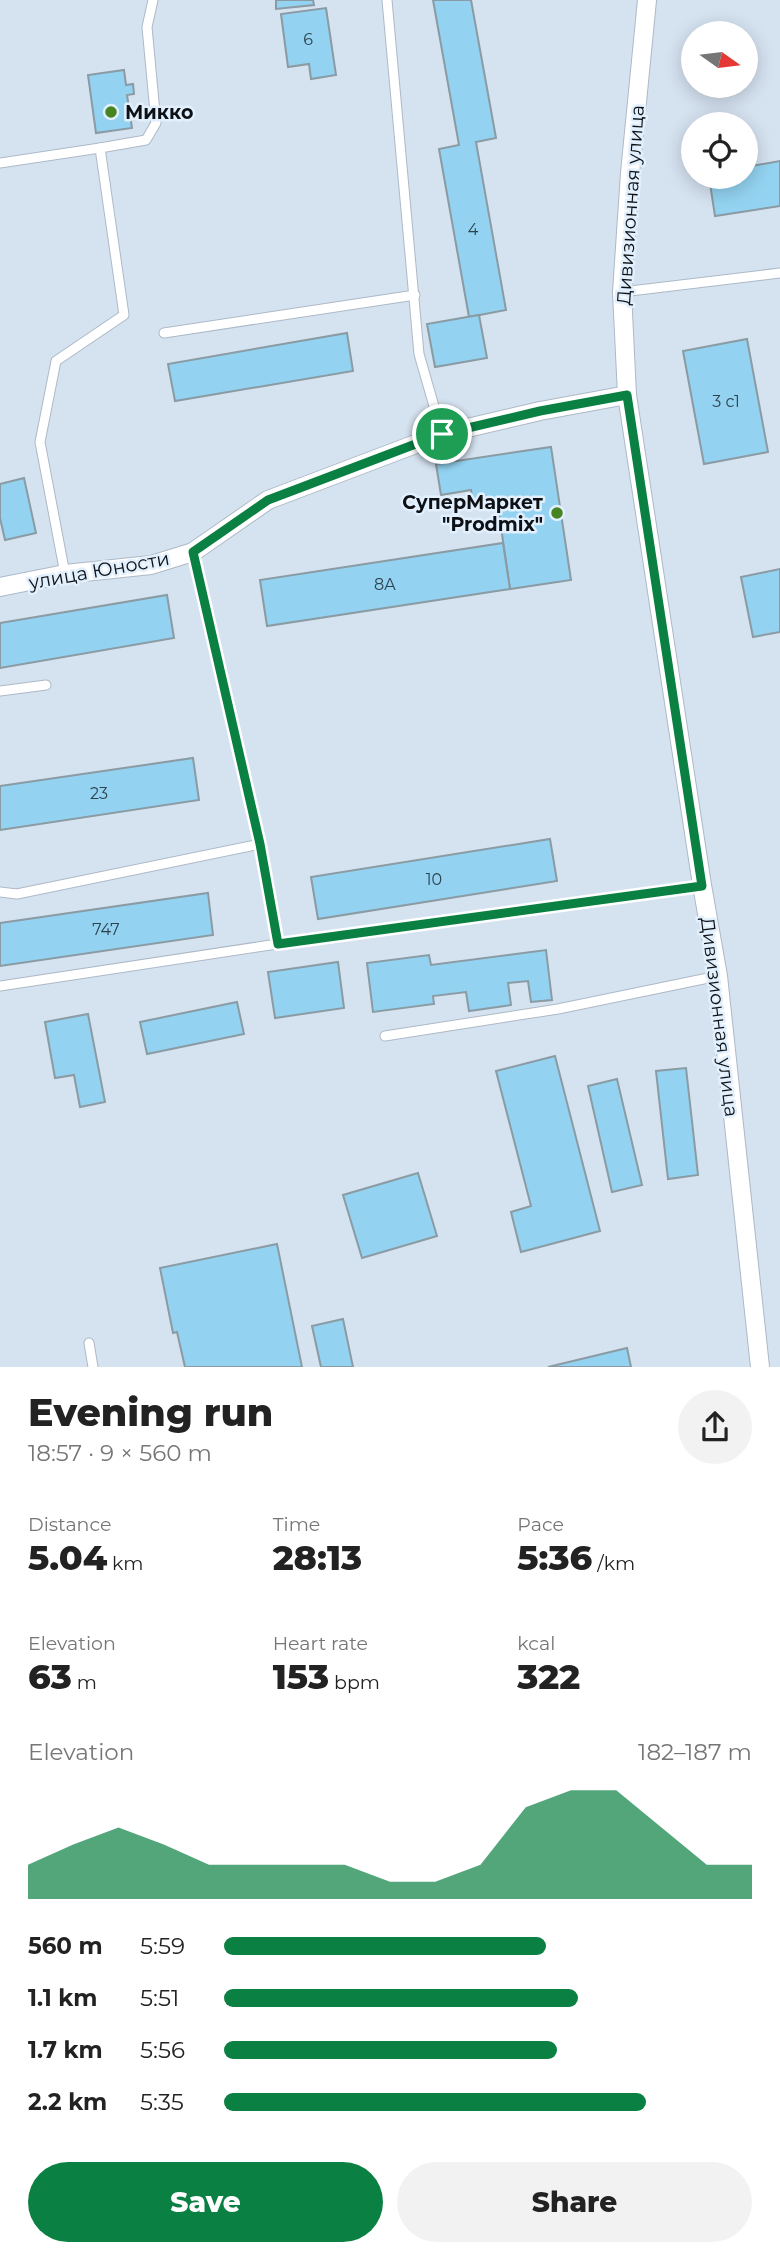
<!DOCTYPE html>
<meta charset="utf-8">
<style>
:root{--surface:#fff;--page:#f2f2f2;--text:#222;--muted:#767676;--accent:#0b8043}
body{margin:0;font-family:Montserrat,sans-serif;background:var(--page);color:var(--text);height:100vh;display:flex;flex-direction:column;font-size:26px;white-space:nowrap}
*{box-sizing:border-box;margin:0}
p{font-size:23px;color:var(--muted)}
.icon{flex:none;width:38px;height:38px;fill:none;stroke:currentColor;stroke-width:2;stroke-linecap:round;stroke-linejoin:round}
.map{position:relative;height:1367px;overflow:hidden}
.side{display:flex;flex-direction:column;background:var(--surface);flex:1}
.side>*{flex:none}
.needle{width:46px;rotate:104deg}
.controls{position:absolute;left:681px;top:21px;display:grid;gap:14px}
.controls a{display:grid;place-items:center;width:77px;height:77px;border-radius:50%;background:var(--surface);box-shadow:0 4px 18px #0003;font-size:35px}
.pin{position:absolute;display:grid;place-items:center;width:60px;height:60px;color:#fff;margin:-30px;border:4px solid #fff;border-radius:50%;box-shadow:0 2px 7px #0007}
.round{display:grid;place-items:center;flex:none;width:74px;height:74px;border-radius:37px;background:var(--page)}
.summary{display:flex;align-items:center;justify-content:space-between;height:119px;padding:0 28px}
h1{font-size:38px;font-weight:800;line-height:52px}
.stats{display:grid;grid-template-columns:repeat(3,1fr);gap:10px;height:119px;padding:7px 28px}
.stats div{display:grid;align-content:center}
.stats b{font-size:35px;font-weight:800}
.stats small{font-size:19px;font-weight:400}
.stats p{font-size:19px}
.chart{height:196px;padding:14px 28px}
.chart p{display:flex;justify-content:space-between}
.chart svg{width:100%;height:126px;margin-top:7px;fill:var(--accent);opacity:.7}
.cta{display:flex;gap:14px;margin-top:auto;padding:14px 28px}
.cta a{flex:1;height:80px;border-radius:42px;background:var(--accent);color:#fff;font-size:28px;font-weight:800;line-height:80px;text-align:center}
.cta a+a{background:var(--page);color:var(--text)}
ul{padding:0 28px;list-style:none;font-size:23px}
li{display:grid;grid-template-columns:112px 84px 1fr;align-items:center;height:52px}
li i{height:18px;border-radius:9px;background:var(--accent)}
.map>svg:first-child{display:block}
.building{fill:#93d3f1;stroke:#8a9ba3;stroke-width:2}
.lines{fill:none;stroke-linecap:round;stroke-linejoin:round}
.lane-casing{stroke:#adb9c7;stroke-width:11}
.street-casing{stroke:#adb9c7;stroke-width:20}
.lane{stroke:#fff;stroke-width:9}
.street{stroke:#fff;stroke-width:18}
.route-casing{stroke:#fff;stroke-width:14}
.route{stroke:#0b8043;stroke-width:9}
.poi-dot{fill:#468422;stroke:#e2effd;stroke-width:2.5}
.labels{text-anchor:middle;stroke-width:5;stroke-linejoin:round;paint-order:stroke}
.number-label{font-size:16px;fill:#2e424d}
.poi-label{font-size:19px;font-weight:bold;fill:#0d1116;stroke:#e2effd;text-anchor:start}
.street-label{font-size:19px;fill:#0d1116;stroke:#e2effd}
</style>
<div class="map">
<svg width="780" height="1367" viewBox="0 0 780 1367">
<rect width="100%" height="100%" fill="#d5e2f0"/>
<g class="building">
<path d="M276,0h37l1,5 -38,4z"/>
<path d="M433,0h38l25,138 -20,4 30,168 -37,7 -30,-168 20,-4z"/>
<path d="M326,8l10,67 -25,4 -2,-15 -21,3 -7,-53z"/>
<path d="M124,70l2,15 7,-1 1,10 -7,1 5,33 -36,5 -8,-58z"/>
<path d="M780,161v45l-65,10 -6,-39h37v-10z"/>
<path d="M479,315l8,43 -52,9 -8,-43z"/>
<path d="M347,333l6,38 -178,30 -7,-37z"/>
<path d="M747,339l21,113 -64,12 -21,-113z"/>
<path d="M551,447l20,133 -61,9 -13,-89 -24,4 -2,-14 -30,5 -5,-31z"/>
<path d="M24,478l12,55 -31,7 -5,-22v-34z"/>
<path d="M503,543l7,46 -243,37 -7,-46z"/>
<path d="M780,569v63l-27,5 -12,-60z"/>
<path d="M167,595l7,43 -174,30v-45z"/>
<path d="M193,758l6,42 -199,30v-44z"/>
<path d="M550,839l7,42 -239,38 -7,-42z"/>
<path d="M208,893l5,42 -213,31v-43z"/>
<path d="M546,950l6,50 -21,2 -3,-21 -20,2 3,22 -42,6 -3,-19 -33,4 1,8 -61,8 -6,-49 62,-8 2,10z"/>
<path d="M338,962l6,46 -69,10 -7,-46z"/>
<path d="M237,1002l7,32 -97,20 -7,-32z"/>
<path d="M88,1014l17,88 -25,5 -6,-32 -19,3 -10,-56z"/>
<path d="M555,1056l45,175 -79,21 -10,-40 20,-6 -35,-135z"/>
<path d="M686,1068l12,107 -30,4 -12,-108z"/>
<path d="M617,1079l25,106 -30,7 -24,-106z"/>
<path d="M418,1173l19,63 -75,22 -19,-63z"/>
<path d="M277,1244l25,123h-117l-8,-35 -4,1 -13,-65z"/>
<path d="M343,1319l10,48h-32l-9,-41z"/>
<path d="M627,1348l4,19h-83z"/>
</g>
<g class="lines">
<defs>
<g id="lane">
<path d="M387,0l32,354 23,80"/>
<path d="M0,163l100,-15"/>
<path d="M622,292l158,-19"/>
<path d="M164,333l251,-38"/>
<path d="M193,552l67,292 17,100"/>
<path d="M65,574l-25,-132 16,-81 68,-46 -24,-167 46,-8 10,-17 -9,-96 6,-27"/>
<path d="M0,691l46,-6"/>
<path d="M0,892l17,2 243,-50"/>
<path d="M0,986l277,-42 425,-59"/>
<path d="M385,1036l173,-27 160,-33"/>
<path d="M89,1343l4,24"/>
</g>
<g id="street">
<path d="M647,0l-17,173 -8,119 5,103 75,490 16,91 42,391"/>
<path d="M0,587l65,-13 86,-9 42,-13 75,-52 174,-66 98,-23 87,-16"/>
</g>
</defs>
<use href="#lane" class="lane-casing"/>
<use href="#street" class="street-casing"/>
<use href="#lane" class="lane"/>
<use href="#street" class="street"/>
</g>
<g class="lines">
<defs>
<path id="route" d="M627,395l75,491 -424,58 -18,-100 -67,-292 75,-52 174,-66 98,-23z"/>
</defs>
<use href="#route" class="route-casing"/>
<use href="#route" class="route"/>
</g>
<g class="poi-dot">
<circle cx="111" cy="112" r="7"/>
<circle cx="557" cy="513" r="7"/>
</g>
<g class="labels">
<g class="number-label">
<text x="308" y="45">6</text>
<text x="473" y="235">4</text>
<text x="726" y="407">3 с1</text>
<text x="385" y="590">8А</text>
<text x="99" y="799">23</text>
<text x="434" y="885">10</text>
<text x="106" y="935">747</text>
</g>
<g class="poi-label">
<text x="125" y="119">Микко</text>
<text x="543" y="509" text-anchor="end">СуперМаркет<tspan x="543" dy="22">"Prodmix"</tspan></text>
</g>
<g class="street-label">
<text transform="translate(630 205) rotate(-86)" y="7">Дивизионная улица</text>
<text transform="translate(99 570) rotate(-10)" y="7">улица Юности</text>
<text transform="translate(720 1017) rotate(83)" y="7">Дивизионная улица</text>
</g>
</g>
</svg>
<div class="controls">
<a><svg class="needle" viewBox="-14 -14 28 28"><path d="M0-13l5 13h-10z" fill="#e53935"/><path d="M0 13l5-13h-10z" fill="#767676"/></svg></a>
<a><svg class="icon" aria-label="locate" viewBox="0 0 24 24"><circle cx="12" cy="12" r="6"/><path d="M12 2v4M12 18v4M2 12h4M18 12h4"/></svg></a>
</div>
<div class="pin" style="left:442px;top:434px;background:#1e9e55"><svg class="icon" aria-label="arrive" viewBox="0 0 24 24"><path d="M6 21V4h12l-3 4 3 4H6"/></svg></div>
</div>
<section class="side">
<div class="summary"><div><h1>Evening run</h1><p>18:57 · 9 × 560 m</p></div><a class="round"><svg class="icon" aria-label="share" viewBox="0 0 24 24"><path d="M12 15V3M7 8l5-5 5 5M5 13v7h14v-7"/></svg></a></div>
<div class="stats">
<div><p>Distance</p><b>5.04<small> km</small></b></div>
<div><p>Time</p><b>28:13</b></div>
<div><p>Pace</p><b>5:36<small> /km</small></b></div>
</div>
<div class="stats">
<div><p>Elevation</p><b>63<small> m</small></b></div>
<div><p>Heart rate</p><b>153<small> bpm</small></b></div>
<div><p>kcal</p><b>322</b></div>
</div>
<div class="chart"><p><span>Elevation</span>182–187 m</p>
<svg viewBox="0 0 160 44" preserveAspectRatio="none"><path d="M0 44V32L10 25L20 19L30 25L40 32L50 32L60 32L70 32L80 38L90 38L100 32L110 12L120 6L130 6L140 19L150 32L160 32V44z"/></svg>
</div>
<ul>
<li><b>560 m</b>5:59<i style="width:61%"></i></li>
<li><b>1.1 km</b>5:51<i style="width:67%"></i></li>
<li><b>1.7 km</b>5:56<i style="width:63%"></i></li>
<li><b>2.2 km</b>5:35<i style="width:80%"></i></li>
</ul>
<div class="cta"><a>Save</a><a>Share</a></div>
</section>
